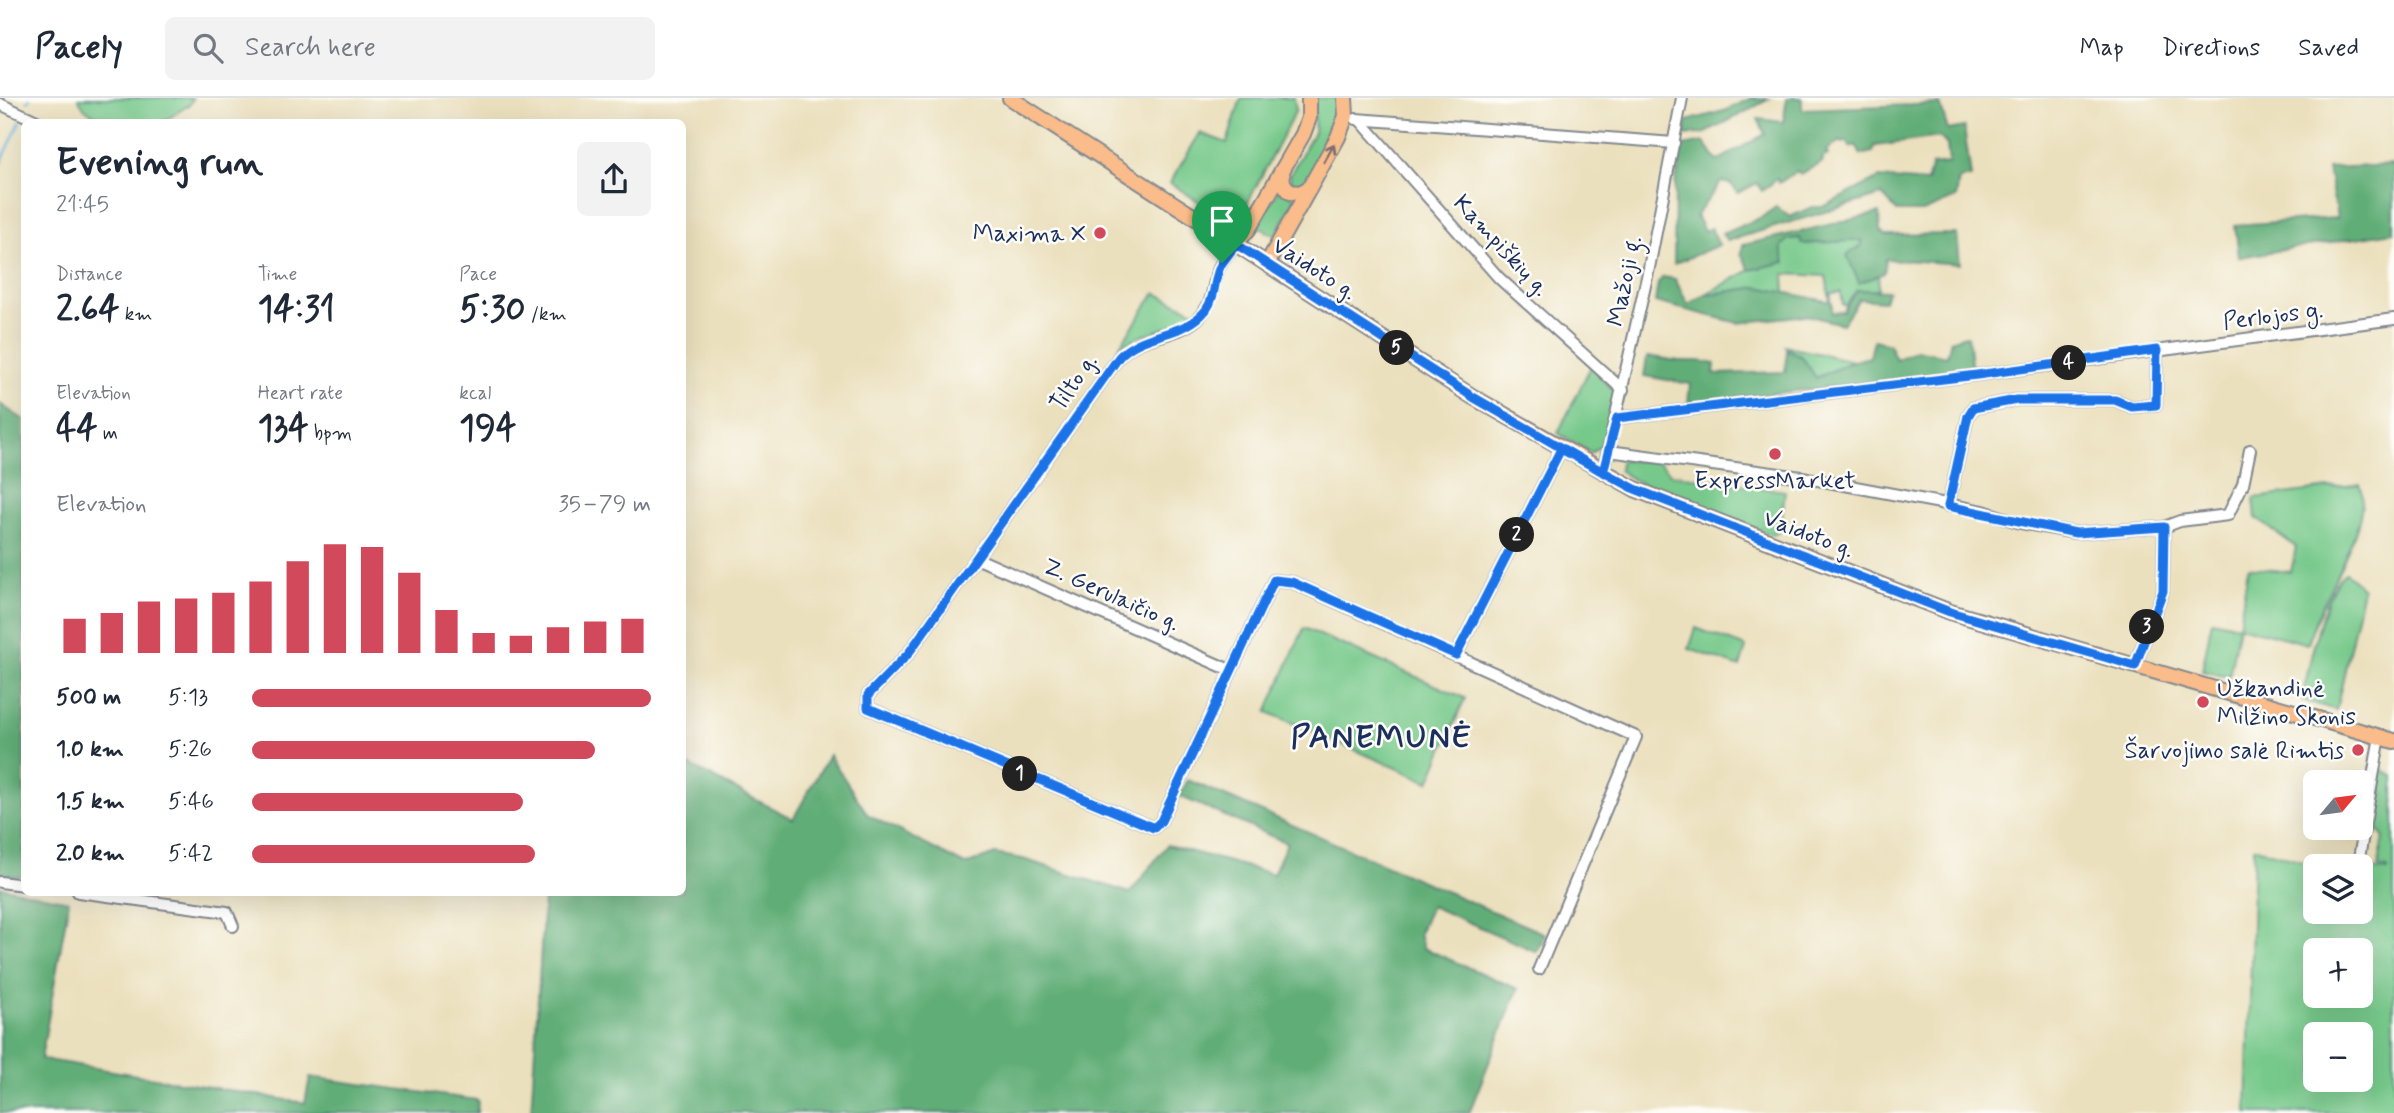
<!DOCTYPE html>
<meta charset="utf-8">
<style>
:root{--surface:#fff;--page:#f2f2f3;--text:#1f2937;--muted:#747a83;--line:#e0e1e3;--accent:#d1495b}
body{margin:0;font-family:Mynerve,sans-serif;background:var(--page);color:var(--text);height:100vh;display:flex;flex-direction:column;font-size:26px;white-space:nowrap}
*{box-sizing:border-box;margin:0}
p{font-size:23px;color:var(--muted)}
.icon{flex:none;width:38px;height:38px;fill:none;stroke:currentColor;stroke-width:2;stroke-linecap:round;stroke-linejoin:round}
.map{position:relative;flex:1;overflow:hidden}
.drawer{position:absolute;left:21px;top:21px;width:665px;height:777px;display:flex;flex-direction:column;background:var(--surface);border-radius:10px;box-shadow:0 7px 28px #0002}
.drawer>*{flex:none}
.needle{width:46px;rotate:61deg}
.controls{position:absolute;left:2303px;top:672px;display:grid;gap:14px}
.controls a{display:grid;place-items:center;width:70px;height:70px;border-radius:10px;background:var(--surface);box-shadow:0 7px 28px #0002;font-size:35px}
.pin{position:absolute;display:grid;place-items:center;width:60px;height:60px;color:#fff;margin:-72px -30px;border-radius:50% 50% 50% 0;rotate:-45deg;box-shadow:0 0 7px #0007}
.pin .icon{rotate:45deg}
.km{position:absolute;width:35px;height:35px;margin:-18px;border-radius:50%;background:#222;color:#fff;font-size:19px;line-height:35px;text-align:center}
.round{display:grid;place-items:center;flex:none;width:74px;height:74px;border-radius:10px;background:var(--page)}
.overview{display:flex;align-items:center;justify-content:space-between;height:119px;padding:0 35px}
h1{font-size:38px;font-weight:700;line-height:52px}
.figures{display:grid;grid-template-columns:repeat(3,1fr);gap:10px;height:119px;padding:7px 35px}
.figures div{display:grid;align-content:center}
.figures b{font-size:35px;font-weight:700}
.figures small{font-size:19px;font-weight:400}
.figures p{font-size:19px}
.chart{height:196px;padding:14px 35px}
.chart p{display:flex;justify-content:space-between}
.chart svg{width:100%;height:126px;margin-top:7px;stroke:var(--accent);stroke-width:6}
ul{padding:0 35px;list-style:none;font-size:23px}
li{display:grid;grid-template-columns:112px 84px 1fr;align-items:center;height:52px}
li i{height:18px;border-radius:9px;background:var(--accent)}
header{display:flex;align-items:center;gap:42px;box-sizing:border-box;height:98px;padding:0 35px;background:var(--surface);border-bottom:2px solid var(--line)}
header strong{font-size:33px}
nav{display:flex;gap:38px;margin-inline-start:auto;font-size:24px}
.search{width:490px;height:63px;background:var(--page);display:flex;align-items:center;gap:18px;box-sizing:border-box;padding:0 24px;border-radius:10px;color:var(--muted);font-size:26px}
.map>svg:first-child{display:block}
.green{fill:#77c98b;stroke:#497c74;stroke-width:2;fill-rule:evenodd}
.forest{fill:#61ad77;stroke:#3e6e6a;stroke-width:2}
.lines{fill:none;stroke-linecap:round;stroke-linejoin:round}
.stream{stroke:#5cb1d9;stroke-width:2.5}
.minor-casing{stroke:#83888e;stroke-width:14}
.major-casing{stroke:#83888e;stroke-width:18}
.minor{stroke:#fff;stroke-width:10}
.major{stroke:#f9bc8a;stroke-width:14}
.oneway{stroke:#7f6e72}
.route-casing{stroke:#fff;stroke-width:14}
.route{stroke:#1a73e8;stroke-width:9}
.poi-dot{fill:#d1495b;stroke:#fdfcf7;stroke-width:2.5}
.labels{text-anchor:middle;stroke-width:5;stroke-linejoin:round;paint-order:stroke}
.poi-label{font-size:24px;fill:#1b2f5e;stroke:#fdfcf7;text-anchor:end}
.street-label{font-size:24px;fill:#1b2f5e;stroke:#fdfcf7}
.district-label{font-size:32px;font-weight:bold;letter-spacing:2px;fill:#1b2f5e;stroke:#fdfcf7}
</style>
<header>
<strong>Pacely</strong>
<div class="search"><svg class="icon" aria-label="search" viewBox="0 0 24 24"><circle cx="10" cy="10" r="6"/><path d="M15 15l6 6"/></svg>Search here</div>
<nav><a>Map</a><a>Directions</a><a>Saved</a></nav>
</header>
<div class="map">
<svg width="2394" height="1015" viewBox="0 0 2394 1015">
<rect width="100%" height="100%" fill="#fdfcf7"/>
<filter id="ink" filterUnits="userSpaceOnUse"><feTurbulence type="fractalNoise" baseFrequency=".0143" numOctaves="2"/><feDisplacementMap in="SourceGraphic" scale="14" xChannelSelector="R" yChannelSelector="G"/><feConvolveMatrix kernelMatrix="1 2 1 2 8 2 1 2 1" color-interpolation-filters="sRGB"/></filter>
<filter id="wash" filterUnits="userSpaceOnUse"><feTurbulence type="fractalNoise" baseFrequency=".00686" numOctaves="4" result="noise"/><feDisplacementMap in="SourceGraphic" scale="28" xChannelSelector="R" yChannelSelector="G"/><feGaussianBlur stdDeviation="1.57" result="paint"/><feColorMatrix in="noise" values="0 0 0 0 0 0 0 0 0 0 0 0 0 0 0 0 0 1.4 0 .05"/><feComposite in="paint" operator="in"/></filter>
<g filter="url(#wash)">
<rect width="100%" height="100%" fill="#ebe0bd"/>
<g class="green">
<path d="M78,0h115l-3,6 -27,18h-60l-19,-14z"/>
<path d="M1241,0h53l2,12 -55,105 -9,8 -62,-40 30,-50 27,10z"/>
<path d="M1315,0h23c1,24 -19,77 -40,89l-6,-3 -2,-9 24,-43z"/>
<path d="M1279,91l17,10 -21,37 -18,-10z"/>
<path d="M1800,140l2,6 61,-4 5,38 11,-6 -1,18h-21l-10,15h-4l-2,-13 -10,1 -1,8 -4,-25 -42,-2 1,19 -27,-6 -54,8 46,-25 34,-8 -3,-14 7,-9z"/>
<path d="M1155,195l39,18c-23,22 -55,19 -77,39z"/>
<path d="M1784,248l70,15 -38,17 -14,-21z"/>
<path d="M1591,268l25,27 -12,50 -13,10 -33,-20z"/>
<path d="M1623,362l36,2 12,12 114,17 -5,40 -8,4 -139,-55 -14,-10 1,-8z"/>
<path d="M2360,386c15,36 -43,118 -52,160l-69,-18 -10,51 -27,-6 10,-51 27,6 9,-59 43,5 5,-25 -40,-29 -2,-20z"/>
<path d="M2346,475l17,16 -27,121 -34,-10c5,-25 22,-117 44,-127z"/>
<path d="M1304,530l161,70 -36,84 -162,-70z"/>
<path d="M1696,530l50,19 -6,20 -51,-18z"/>
<path d="M2377,669l17,9v337h-147l7,-266 65,19h-4v46h46v-44l27,3v-2l-10,-2 6,-29 -14,-17zM2315,852h46v46h-46zM2315,936h46v46h-46z"/>
</g>
<g class="forest">
<path d="M1751,0l18,1 -63,34 -22,3 3,-15 40,-11z"/>
<path d="M1787,0h15v11l138,-5 8,26 16,-3 7,50 -12,2 -3,19 -33,14h-25l-16,-17 -155,46 -5,-7 40,-17 14,-10 14,10 22,-10h11l56,-29 48,4 5,-17 17,-2 -2,-18 -7,-8 -65,9 -2,6 -12,3 -5,-10 -6,2 -3,-6 -5,2 -2,-2 -14,10 2,4 -6,3 1,4 -23,12 -3,-3 -18,12 -2,-4 -15,12 -5,-8 -19,10 -7,-9 -10,-2 -25,34 8,15 7,-3 8,17 -45,19 1,-80 8,-38 21,-4 13,19 48,-27 -7,-15 25,3z"/>
<path d="M2394,67v67l-155,25 -4,-32 102,-7 -9,-50z"/>
<path d="M1879,115l1,18 5,4 72,-1 3,30 -74,-5 -2,14 -25,10 -12,-28 14,-9 2,-6 -61,4 -2,-6 -12,1 -7,9 4,14 -35,8 -9,-16 2,-9z"/>
<path d="M1663,179l12,2 13,25 16,-9 54,-8 74,15v11l11,-2 14,-21 31,1 -4,10 -25,-2 -17,25 -36,-9 -68,8 -83,-21 3,-19z"/>
<path d="M1965,237l3,1 4,35 -284,32 2,-19 -46,-8 3,-19c12,-1 23,4 35,4 14,0 18,-1 33,3l-1,10 71,-2 2,-22 15,7 14,21 38,-17 16,-4 4,-17 15,4 7,16 20,-10 31,6 4,-16z"/>
<path d="M0,306l24,16v457l-24,-2z"/>
<path d="M829,657l39,60 97,50 30,-11 28,5 107,34 37,-48 106,29 14,-31 -108,-47 9,-16 357,154 -8,18 -106,-46 -12,27 4,15 95,41 -49,124h-938l13,-215 -25,-5 163,-1 1,-130 110,57z"/>
<path d="M0,789l69,14 -28,158 264,44 5,-26 168,23 -1,13h-477z"/>
</g>
<g class="lines">
<g class="stream">
<path d="M28,4l2,-4"/>
<path d="M0,67l20,-43"/>
</g>
</g>
</g>
<g filter="url(#ink)">
<g class="lines">
<defs>
<g id="minor">
<path d="M0,6l39,18"/>
<path d="M1356,21l318,24"/>
<path d="M1360,22l139,158 124,112"/>
<path d="M1236,146c-6,7 -12,14 -16,22 -10,21 -3,36 -24,54 -23,19 -56,14 -77,37l-211,297 -40,41v13l286,120 7,-7 113,-241 18,2 344,155 -97,232"/>
<path d="M1617,320l360,-43 417,-56"/>
<path d="M1609,353l193,26 181,34 38,12 55,10 88,-6 16,-6 48,-6 15,-31 7,-34"/>
<path d="M1603,374l46,-204 33,-170"/>
<path d="M1948,408l20,-90 5,-8 44,-8h98l17,7 24,-2 1,-55"/>
<path d="M976,460l254,112"/>
<path d="M1456,557l105,-206"/>
<path d="M2135,568l28,-75 1,-64"/>
<path d="M2358,766l22,-128"/>
<path d="M0,784l24,3"/>
<path d="M78,794l149,20 6,14"/>
</g>
<g id="major">
<path d="M1010,0l463,299 162,92 315,123 444,129"/>
<path d="M1282,72l1,13 7,9 10,1 9,-5"/>
<path d="M1236,146l13,-16 54,-94 6,-16v-20"/>
<path d="M1267,166l71,-127 8,-21 -1,-18"/>
</g>
</defs>
<use href="#minor" class="minor-casing"/>
<use href="#major" class="major-casing"/>
<use href="#minor" class="minor"/>
<use href="#major" class="major"/>
</g>
<defs><path id="oneway-shaft" d="M-6 0H5M1.5-3L5.5 0L1.5 3" fill="none" stroke-width="1.6" stroke-linecap="round" stroke-linejoin="round" transform="scale(1.75)"/></defs>
<use class="oneway" href="#oneway-shaft" transform="translate(1329 55) rotate(-61)"/>
</g>
<g class="lines" filter="url(#ink)">
<defs>
<path id="route" d="M1222,165c-9,14 -5,32 -16,47 -22,28 -63,21 -87,47l-211,297 -40,41v13l286,120 7,-7 113,-241 18,2 164,73 105,-206 74,40 315,123 185,54 28,-75 1,-64 -88,6 -128,-27 20,-90 5,-8 44,-8h98l17,7 24,-2 1,-55 -180,25 -360,43 -14,54 -130,-75 -237,-153 -14,19"/>
</defs>
<use href="#route" class="route-casing"/>
<use href="#route" class="route"/>
</g>
<g class="poi-dot">
<circle cx="1100" cy="135" r="7"/>
<circle cx="1775" cy="356" r="7"/>
<circle cx="2203" cy="604" r="7"/>
<circle cx="2358" cy="652" r="7"/>
</g>
<g class="labels">
<g class="poi-label">
<text x="1086" y="143">Maxima X</text>
<text x="1775" y="390" text-anchor="middle">ExpressMarket</text>
<text x="2217" y="598" text-anchor="start">Užkandinė<tspan x="2217" dy="28">Milžino Skonis</tspan></text>
<text x="2344" y="660">Šarvojimo salė Rimtis</text>
</g>
<g class="street-label">
<text transform="translate(1502 147) rotate(47)" y="8">Kampiškių g.</text>
<text transform="translate(1315 170) rotate(33)" y="8">Vaidoto g.</text>
<text transform="translate(1624 183) rotate(-78)" y="8">Mažoji g.</text>
<text transform="translate(2273 217) rotate(-7)" y="8">Perlojos g.</text>
<text transform="translate(1073 284) rotate(-55)" y="8">Tilto g.</text>
<text transform="translate(1809 435) rotate(21)" y="8">Vaidoto g.</text>
<text transform="translate(1112 496) rotate(24)" y="8">Z. Gerulaičio g.</text>
</g>
<g class="district-label">
<text x="1382" y="649">PANEMUNĖ</text>
</g>
</g>
</svg>
<div class="controls">
<a><svg class="needle" viewBox="-14 -14 28 28"><path d="M0-13l5 13h-10z" fill="#e53935"/><path d="M0 13l5-13h-10z" fill="#747a83"/></svg></a>
<a><svg class="icon" aria-label="layers" viewBox="0 0 24 24"><path d="M12 4l9 5-9 5-9-5zM3 14l9 5 9-5"/></svg></a>
<a>+</a>
<a>−</a>
</div>
<div class="pin" style="left:1222px;top:165px;background:#1e9e55"><svg class="icon" aria-label="arrive" viewBox="0 0 24 24"><path d="M6 21V4h12l-3 4 3 4H6"/></svg></div>
<b class="km" style="left:1020px;top:676px">1</b>
<b class="km" style="left:1517px;top:437px">2</b>
<b class="km" style="left:2147px;top:529px">3</b>
<b class="km" style="left:2069px;top:265px">4</b>
<b class="km" style="left:1397px;top:250px">5</b>
<section class="drawer">
<div class="overview"><div><h1>Evening run</h1><p>21:45</p></div><a class="round"><svg class="icon" aria-label="share" viewBox="0 0 24 24"><path d="M12 15V3M7 8l5-5 5 5M5 13v7h14v-7"/></svg></a></div>
<div class="figures">
<div><p>Distance</p><b>2.64<small> km</small></b></div>
<div><p>Time</p><b>14:31</b></div>
<div><p>Pace</p><b>5:30<small> /km</small></b></div>
</div>
<div class="figures">
<div><p>Elevation</p><b>44<small> m</small></b></div>
<div><p>Heart rate</p><b>134<small> bpm</small></b></div>
<div><p>kcal</p><b>194</b></div>
</div>
<div class="chart"><p><span>Elevation</span>35–79 m</p>
<svg viewBox="0 0 160 44" preserveAspectRatio="none"><path d="M5 44V32M15 44V30M25 44V26M35 44V25M45 44V23M55 44V19M65 44V12M75 44V6M85 44V7M95 44V16M105 44V29M115 44V37M125 44V38M135 44V35M145 44V33M155 44V32"/></svg>
</div>
<ul>
<li><b>500 m</b>5:13<i style="width:100%"></i></li>
<li><b>1.0 km</b>5:26<i style="width:86%"></i></li>
<li><b>1.5 km</b>5:46<i style="width:68%"></i></li>
<li><b>2.0 km</b>5:42<i style="width:71%"></i></li>
</ul>
</section>
</div>
